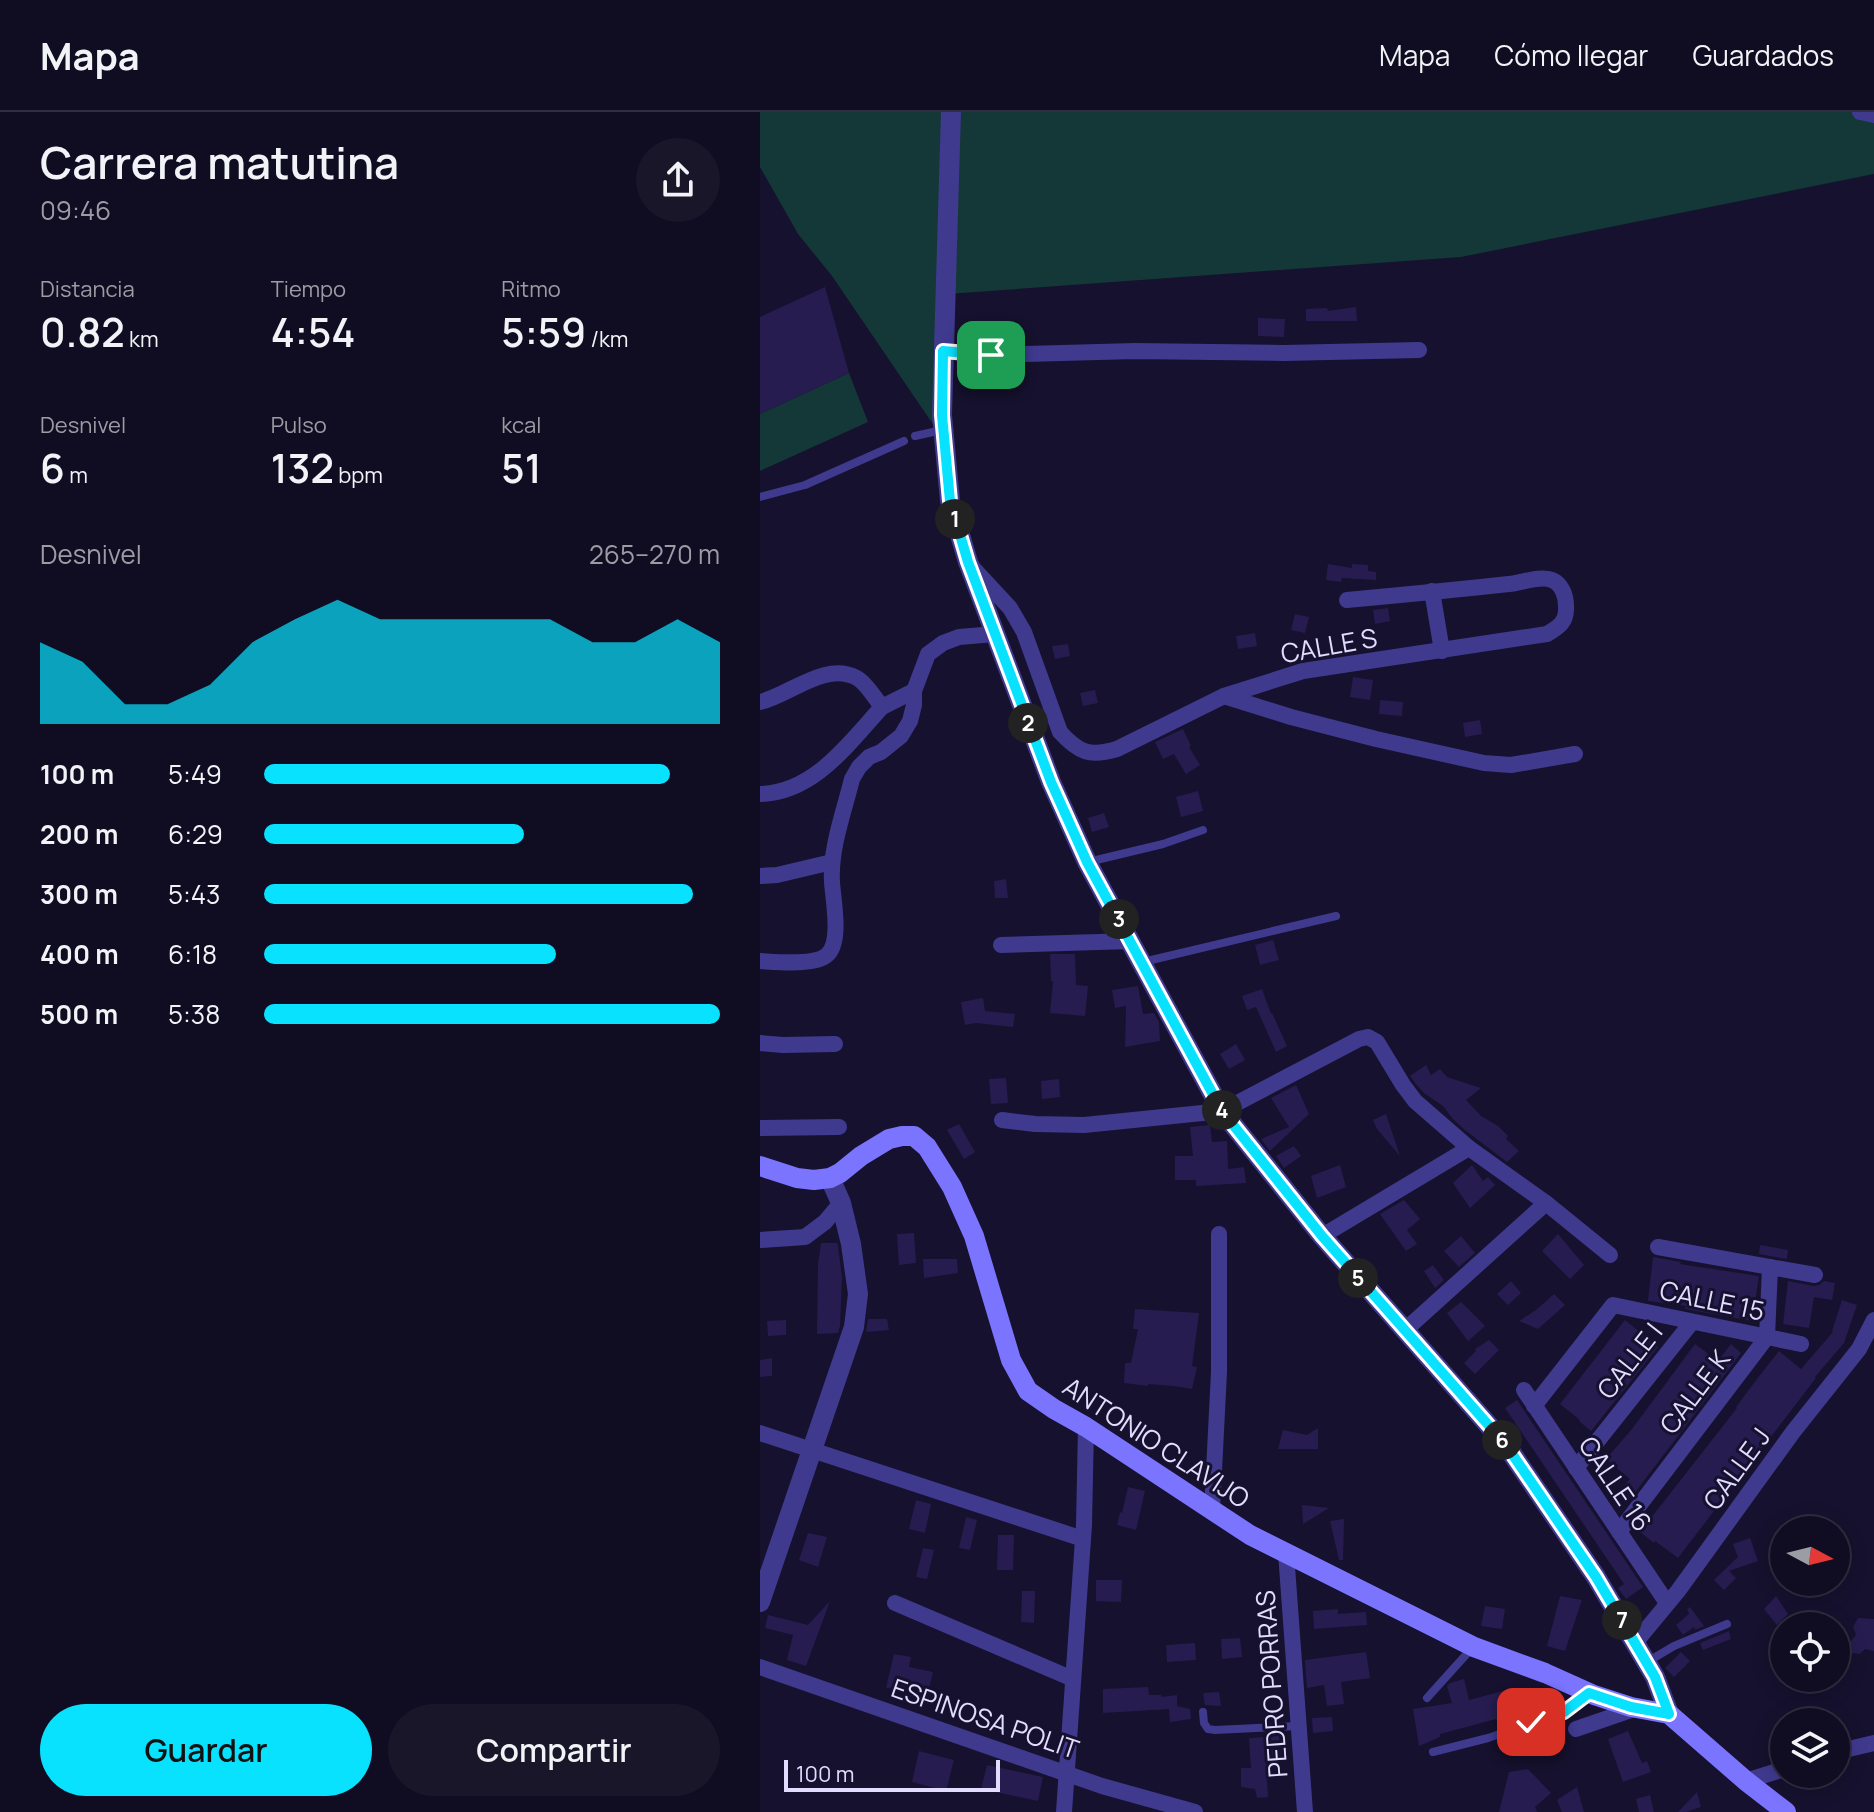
<!DOCTYPE html>
<html lang="es">
<meta charset="utf-8">
<style>
:root{--surface:#100d22;--page:#19162a;--text:#f1f3f6;--muted:#9c9ca5;--line:#302d40;--accent:#09e2ff}
body{margin:0;font-family:Manrope,sans-serif;background:var(--page);color:var(--text);height:100vh;display:flex;flex-direction:column;font-size:30px;white-space:nowrap}
*{box-sizing:border-box;margin:0}
p{font-size:26px;color:var(--muted)}
.icon{flex:none;width:44px;height:44px;fill:none;stroke:currentColor;stroke-width:2;stroke-linecap:round;stroke-linejoin:round}
.map{position:relative;flex:1;overflow:hidden}
.panel{display:flex;flex-direction:column;background:var(--surface);width:760px}
.panel>*{flex:none}
.needle{width:52px;rotate:97deg}
.fabs{position:absolute;left:1010px;top:1404px;display:grid;gap:16px}
.fabs a{display:grid;place-items:center;width:80px;height:80px;border-radius:50%;background:var(--surface);box-shadow:0 4px 20px #0003,0 0 0 2px var(--line);font-size:40px}
.scale{position:absolute;left:24px;bottom:20px;width:216px;box-sizing:border-box;padding-left:8px;border:4px solid #e2ddff;border-top:0;font-size:22px;line-height:28px;white-space:nowrap;color:#e2ddff;-webkit-text-stroke:6px #16112e;paint-order:stroke}
.pin{position:absolute;display:grid;place-items:center;width:68px;height:68px;color:#fff;margin:-34px;border-radius:16px;box-shadow:0 4px 12px #0006}
.km{position:absolute;width:40px;height:40px;margin:-20px;border-radius:50%;background:#222;color:#fff;font-size:22px;line-height:40px;text-align:center}
.round{display:grid;place-items:center;flex:none;width:84px;height:84px;border-radius:42px;background:var(--page)}
.headline{display:flex;align-items:center;justify-content:space-between;height:136px;padding:0 40px}
h1{font-size:44px;font-weight:600;line-height:60px}
.stats{display:grid;grid-template-columns:repeat(3,1fr);gap:12px;height:136px;padding:8px 40px}
.stats div{display:grid;align-content:center}
.stats b{font-size:40px;font-weight:600}
.stats small{font-size:22px;font-weight:400}
.stats p{font-size:22px}
.chart{height:224px;padding:16px 40px}
.chart p{display:flex;justify-content:space-between}
.chart svg{width:100%;height:144px;margin-top:8px;fill:var(--accent);opacity:.7}
.primary-button{display:flex;gap:16px;margin-top:auto;padding:16px 40px}
.primary-button a{flex:1;height:92px;border-radius:48px;background:var(--accent);color:#111;font-size:32px;font-weight:600;line-height:92px;text-align:center}
.primary-button a+a{background:var(--page);color:var(--text)}
ul{padding:0 40px;list-style:none;font-size:26px}
li{display:grid;grid-template-columns:128px 96px 1fr;align-items:center;height:60px}
li i{height:20px;border-radius:10px;background:var(--accent)}
header{display:flex;align-items:center;gap:48px;box-sizing:border-box;height:112px;padding:0 40px;background:var(--surface);border-bottom:2px solid var(--line)}
header strong{font-size:38px}
nav{display:flex;gap:44px;margin-inline-start:auto;font-size:28px}
main{display:flex;flex:1;min-height:0}
.map>svg:first-child{display:block}
.green{fill:#133837}
.building{fill:#271c4f}
.lines{fill:none;stroke-linecap:round;stroke-linejoin:round}
.service{stroke:#3f3a8e;stroke-width:8}
.minor{stroke:#3f3a8e;stroke-width:16}
.tertiary{stroke:#3f3a8e;stroke-width:20}
.secondary{stroke:#7a74ff;stroke-width:20}
.route-casing{stroke:#fff;stroke-width:16}
.route{stroke:#09e2ff;stroke-width:10}
.labels{text-anchor:middle;stroke-width:6;stroke-linejoin:round;paint-order:stroke}
.street-label{font-size:26px;fill:#e2ddff;stroke:#16112e}
</style>
<header>
<strong>Mapa</strong>
<nav><a>Mapa</a><a>Cómo llegar</a><a>Guardados</a></nav>
</header>
<main>
<section class="panel">
<div class="headline"><div><h1>Carrera matutina</h1><p>09:46</p></div><a class="round"><svg class="icon" aria-label="share" viewBox="0 0 24 24"><path d="M12 15V3M7 8l5-5 5 5M5 13v7h14v-7"/></svg></a></div>
<div class="stats">
<div><p>Distancia</p><b>0.82<small> km</small></b></div>
<div><p>Tiempo</p><b>4:54</b></div>
<div><p>Ritmo</p><b>5:59<small> /km</small></b></div>
</div>
<div class="stats">
<div><p>Desnivel</p><b>6<small> m</small></b></div>
<div><p>Pulso</p><b>132<small> bpm</small></b></div>
<div><p>kcal</p><b>51</b></div>
</div>
<div class="chart"><p><span>Desnivel</span>265–270 m</p>
<svg viewBox="0 0 160 44" preserveAspectRatio="none"><path d="M0 44V19L10 25L20 38L30 38L40 32L50 19L60 12L70 6L80 12L90 12L100 12L110 12L120 12L130 19L140 19L150 12L160 19V44z"/></svg>
</div>
<ul>
<li><b>100 m</b>5:49<i style="width:89%"></i></li>
<li><b>200 m</b>6:29<i style="width:57%"></i></li>
<li><b>300 m</b>5:43<i style="width:94%"></i></li>
<li><b>400 m</b>6:18<i style="width:64%"></i></li>
<li><b>500 m</b>5:38<i style="width:100%"></i></li>
</ul>
<div class="primary-button"><a>Guardar</a><a>Compartir</a></div>
</section>
<div class="map">
<svg width="1114" height="1700" viewBox="0 0 1114 1700">
<rect width="100%" height="100%" fill="#16112e"/>
<g class="green">
<path d="M0,0h1107l7,2v60l-413,83 -514,37 -4,145 -111,-163 -34,-42 -38,-67z"/>
<path d="M89,261l19,49 -108,49v-57z"/>
</g>
<g class="building">
<path d="M65,175l24,86 -89,41v-97z"/>
<path d="M596,195l1,14h-51v-12l21,-1 1,3z"/>
<path d="M498,206l27,1 -1,18 -26,-1z"/>
<path d="M568,452l24,4v-4l16,1v6l8,1v8l-34,-2 -1,4 -15,-2z"/>
<path d="M628,496l2,13 -15,3 -2,-14z"/>
<path d="M535,502l14,3 -4,16 -14,-3z"/>
<path d="M495,521l2,13 -19,3 -2,-13z"/>
<path d="M308,532l2,12 -15,3 -3,-13z"/>
<path d="M593,565l20,3 -3,20 -20,-3z"/>
<path d="M335,578l3,13 -15,3 -3,-13z"/>
<path d="M620,588l23,2 -1,14 -23,-2z"/>
<path d="M720,608l2,14 -17,3 -2,-14z"/>
<path d="M423,617l8,17 -2,1 11,18 -14,9 -12,-20 -11,5 -8,-17z"/>
<path d="M438,679l5,20 -22,6 -5,-20z"/>
<path d="M344,701l5,14 -17,5 -4,-14z"/>
<path d="M246,767l2,19h-13l-1,-17z"/>
<path d="M513,828l6,20 -19,5 -5,-20z"/>
<path d="M290,842h25l1,31 12,1 -3,30 -35,-3 3,-32h-2z"/>
<path d="M378,874l5,28 11,-1 5,9 1,19 -35,6 1,-41 -11,2 -3,-18z"/>
<path d="M502,877l9,25 1,-1 15,33 -11,6 -20,-45 -9,3 -5,-14z"/>
<path d="M223,886l2,13 30,3 -2,13 -37,-4 -11,2 -4,-23z"/>
<path d="M476,932l9,16 -16,9 -9,-15z"/>
<path d="M666,953l5,10 9,-6 7,8 34,11 -15,12 15,16 17,10 10,10 -2,3 13,12 -12,11 -42,-32 -12,-11 -10,-13 -19,-13 -9,-10 -5,-7z"/>
<path d="M246,966l2,25 -17,1 -2,-25z"/>
<path d="M299,967l1,18 -18,2 -1,-18z"/>
<path d="M536,973l13,29 -39,37 -9,-12 28,-12 -18,-29z"/>
<path d="M626,1002l14,42 -23,-27 -4,-9z"/>
<path d="M199,1012l16,28 -11,7 -17,-29z"/>
<path d="M450,1013l2,17 15,-1 1,28 16,-2 2,16 -50,3v-6h-21v-24h18l-3,-29z"/>
<path d="M534,1034l7,10 -17,12 -8,-12z"/>
<path d="M580,1053l6,22 -29,11 -6,-22z"/>
<path d="M712,1053l11,16 5,-4 7,8 -25,23 -17,-25z"/>
<path d="M644,1088l16,19 -13,11 10,14 -11,7 -26,-37z"/>
<path d="M154,1121l2,30 -17,2 -2,-31z"/>
<path d="M798,1122l26,31 -14,14 -28,-28z"/>
<path d="M701,1124l14,17 -16,14 -15,-16z"/>
<path d="M61,1131h16l1,3 4,31 -2,49 -2,7 -21,1 1,-70z"/>
<path d="M1000,1133l28,5 -1,9 -28,-5z"/>
<path d="M893,1145l28,5 -1,2 79,12 -7,45 -67,-12 1,-3 -38,-5z"/>
<path d="M163,1147h34l1,14 -34,5z"/>
<path d="M673,1153l11,15 -9,8 -11,-17z"/>
<path d="M751,1169l10,12 -13,12 -11,-11z"/>
<path d="M1028,1169l26,5 5,-1 5,-4 11,2 -3,17 -18,-3 -5,31 -26,-4z"/>
<path d="M794,1182l11,11 -27,24 -19,-8 17,-11z"/>
<path d="M1082,1188l15,5 -13,38 -29,34 1,1 -138,180 -23,-17 -1,2 -14,-11 97,-124 -1,-1 24,-32 19,-24 22,18 32,-37 -1,-1z"/>
<path d="M701,1190l24,24 -17,15 -21,-28z"/>
<path d="M375,1197l64,4 -7,53 5,1 -5,22 -18,-3 -26,-2v2l-24,-3 1,-20h6l7,-34h-5z"/>
<path d="M108,1207h19l2,11 -23,2z"/>
<path d="M26,1208v15l-18,1 -1,-15z"/>
<path d="M865,1208l33,27 -67,84 -12,-10 1,-1 -20,-16z"/>
<path d="M729,1228l10,10 -24,24 -11,-11 12,-12 -1,-2z"/>
<path d="M935,1232l23,17 13,-17 10,9 -114,150 -10,-9 13,-15 -24,-20 26,-30z"/>
<path d="M12,1246v18l-12,1v-17z"/>
<path d="M757,1288l126,187 -17,12 -8,-11 6,-4 -119,-176z"/>
<path d="M558,1316v21h-40l5,-19 24,5z"/>
<path d="M368,1375l17,4 -9,39 -19,-5 3,-13 2,1z"/>
<path d="M156,1388l15,4 -6,29 -16,-4z"/>
<path d="M542,1393l27,3 -26,16z"/>
<path d="M206,1405l11,3 -7,30 -11,-2z"/>
<path d="M584,1407l-1,41h-4l-9,-39z"/>
<path d="M48,1421l19,4 -9,30 -19,-7z"/>
<path d="M238,1423h16l-1,35h-16z"/>
<path d="M990,1426l8,23 -29,10 7,7 -12,12 -10,-10 24,-23 -5,-13z"/>
<path d="M163,1436l11,2 -7,29 -11,-2z"/>
<path d="M336,1468h26l-1,22 -25,-1z"/>
<path d="M262,1479h13l-1,32 -13,-1z"/>
<path d="M800,1484l22,4 -17,51 -18,-5z"/>
<path d="M1016,1484l12,18 -11,11 -13,-16z"/>
<path d="M70,1489l-24,65 -19,-6 6,-25 -28,-7 3,-13 40,10z"/>
<path d="M725,1494l20,3 -3,20 -21,-3z"/>
<path d="M930,1495l14,19 -9,4 -1,-3 -11,8 -7,-10 13,-11 -2,-5z"/>
<path d="M578,1497v5l28,-2 1,13 -53,4 -1,-18z"/>
<path d="M1098,1506l16,1v32l-9,-2 -5,5 -8,-1 -4,-9 8,-9 -3,-8z"/>
<path d="M969,1519l2,8 -28,11 -3,-7z"/>
<path d="M480,1526l2,19 -20,2 -1,-20z"/>
<path d="M435,1531l1,17 -29,2 -1,-17z"/>
<path d="M606,1540l4,26 -29,4 3,22 -17,2 -3,-21 -17,3 -2,-28z"/>
<path d="M921,1540l9,9 -16,16 -9,-9z"/>
<path d="M134,1542l17,3 -2,10 24,5 -5,20 -22,-5 -20,1z"/>
<path d="M704,1567l5,21 34,-9 7,26 -13,4 -1,-2 -56,15v3l-21,9 -6,-37 39,-6 -5,-17 3,-3z"/>
<path d="M388,1575l1,8h12v2l16,-2v11l13,3 1,10 -21,3 -1,-13 -66,4v-24z"/>
<path d="M459,1580l2,14 -16,-1 -2,-12z"/>
<path d="M572,1605l1,14 -20,2 -1,-15z"/>
<path d="M868,1619l14,32 5,-2 4,11 -28,10 -15,-43z"/>
<path d="M519,1624l2,26 -15,1 2,34 -11,1 -2,-9 -14,-2v-19h10l-2,-30z"/>
<path d="M159,1639l35,9 -8,31 -34,-9z"/>
<path d="M227,1653l56,12 -5,24 -57,-12z"/>
<path d="M768,1657l23,24 -16,14 2,5h-38l10,-40z"/>
<path d="M817,1675l7,25h-22l-5,-12z"/>
<path d="M937,1680l4,15 -15,5h-8z"/>
<path d="M890,1683l4,17h-15l-3,-13z"/>
</g>
<g class="lines">
<g class="service">
<path d="M155,324l27,-6"/>
<path d="M0,385l45,-12 99,-44"/>
<path d="M328,750l75,-18 40,-14"/>
<path d="M383,850l193,-46"/>
<path d="M887,1550l27,-16 53,-22"/>
<path d="M667,1586l46,-51"/>
<path d="M443,1600l1,11 4,6 7,1 83,-4"/>
<path d="M673,1640l55,-14 76,-26 24,-19"/>
</g>
<g class="minor">
<path d="M1100,0l14,3"/>
<path d="M183,239l48,4 144,-4 149,2 135,-3"/>
<path d="M212,455l38,41 14,24 36,100c19,21 30,25 57,17l107,-53 79,-25 244,-37c12,-7 20,-12 19,-28 0,-10 -4,-22 -14,-26 -12,-5 -30,3 -43,4 -54,6 -108,11 -162,16"/>
<path d="M672,479l10,60"/>
<path d="M464,584l67,21 85,22 108,24 27,2 64,-11"/>
<path d="M0,590c30,-7 65,-41 97,-24 9,5 18,20 25,29l32,-16"/>
<path d="M0,682c54,-1 89,-51 122,-87"/>
<path d="M0,764l17,-1 55,-13"/>
<path d="M241,833l130,-4"/>
<path d="M0,849c17,1 54,5 67,-6 15,-13 6,-55 5,-73 -2,-34 12,-70 20,-103l7,-12 10,-10 12,-5 20,-16 9,-15 4,-16v-14l14,-37 15,-11 16,-6 36,-3"/>
<path d="M0,931l23,2 52,-1"/>
<path d="M242,1008l33,4 49,1 138,-14 137,-72 9,-2 9,5 26,43 12,16 54,47 77,55 64,52"/>
<path d="M0,1016l79,-1"/>
<path d="M562,1124l147,-88"/>
<path d="M0,1128l45,-3 20,-15 16,-19"/>
<path d="M898,1135l157,28"/>
<path d="M644,1219l142,-128"/>
<path d="M764,1278l143,213"/>
<path d="M774,1294l79,-101 188,39"/>
<path d="M0,1321l323,106"/>
<path d="M816,1356l116,-146"/>
<path d="M452,1398l7,-138v-138"/>
<path d="M859,1420l148,-195 3,-70"/>
<path d="M526,1441l19,259"/>
<path d="M135,1491l178,76"/>
<path d="M875,1531l43,-52 115,-159 66,-83 15,-29"/>
<path d="M0,1555l342,119 93,26"/>
<path d="M816,1617l61,-21"/>
<path d="M1076,1640l38,-9"/>
<path d="M986,1669l38,-12"/>
<path d="M304,1700l20,-287 2,-98"/>
</g>
<g class="tertiary">
<path d="M191,0l-9,303 8,86 18,61 83,220 36,80 135,249 100,125 184,209 90,132 59,100 14,37"/>
<path d="M0,1490l94,-275 4,-33 -7,-50 -10,-41 -11,-25"/>
</g>
<path class="secondary" d="M0,1054l37,12 17,2 16,-2 10,-5 21,-17 28,-17 13,-3h12l13,11 25,40 22,49 37,124 17,31 26,18 32,18 164,108 224,112 71,26 49,22 37,12 38,7 77,67 40,31"/>
</g>
<g class="lines">
<defs>
<path id="route" d="M231,243l-48,-4 -1,64 8,86 18,61 83,220 36,80 135,249 100,125 184,209 90,132 59,100 14,37 -38,-7 -42,-14 -25,19 -33,10"/>
</defs>
<use href="#route" class="route-casing"/>
<use href="#route" class="route"/>
</g>
<g class="labels">
<g class="street-label">
<text transform="translate(569 534) rotate(-10)" y="9">CALLE S</text>
<text transform="translate(952 1189) rotate(12)" y="9">CALLE 15</text>
<text transform="translate(870 1249) rotate(-52)" y="9">CALLE I</text>
<text transform="translate(935 1280) rotate(-53)" y="9">CALLE K</text>
<text transform="translate(396 1331) rotate(33)" y="9">ANTONIO CLAVIJO</text>
<text transform="translate(977 1357) rotate(-54)" y="9">CALLE J</text>
<text transform="translate(855 1372) rotate(56)" y="9">CALLE 16</text>
<text transform="translate(512 1572) rotate(-94)" y="9">PEDRO PORRAS</text>
<text transform="translate(225 1607) rotate(19)" y="9">ESPINOSA POLIT</text>
</g>
</g>
</svg>
<div class="fabs">
<a><svg class="needle" viewBox="-14 -14 28 28"><path d="M0-13l5 13h-10z" fill="#e53935"/><path d="M0 13l5-13h-10z" fill="#9c9ca5"/></svg></a>
<a><svg class="icon" aria-label="locate" viewBox="0 0 24 24"><circle cx="12" cy="12" r="6"/><path d="M12 2v4M12 18v4M2 12h4M18 12h4"/></svg></a>
<a><svg class="icon" aria-label="layers" viewBox="0 0 24 24"><path d="M12 4l9 5-9 5-9-5zM3 14l9 5 9-5"/></svg></a>
</div>
<div class="scale">100 m</div>
<div class="pin" style="left:231px;top:243px;background:#1e9e55"><svg class="icon" aria-label="arrive" viewBox="0 0 24 24"><path d="M6 21V4h12l-3 4 3 4H6"/></svg></div>
<div class="pin" style="left:771px;top:1610px;background:#d93025"><svg class="icon" aria-label="check" viewBox="0 0 24 24"><path d="M5 12l5 5 9-10"/></svg></div>
<b class="km" style="left:195px;top:407px">1</b>
<b class="km" style="left:268px;top:611px">2</b>
<b class="km" style="left:359px;top:807px">3</b>
<b class="km" style="left:462px;top:998px">4</b>
<b class="km" style="left:598px;top:1166px">5</b>
<b class="km" style="left:742px;top:1328px">6</b>
<b class="km" style="left:862px;top:1508px">7</b>
</div>
</main>
